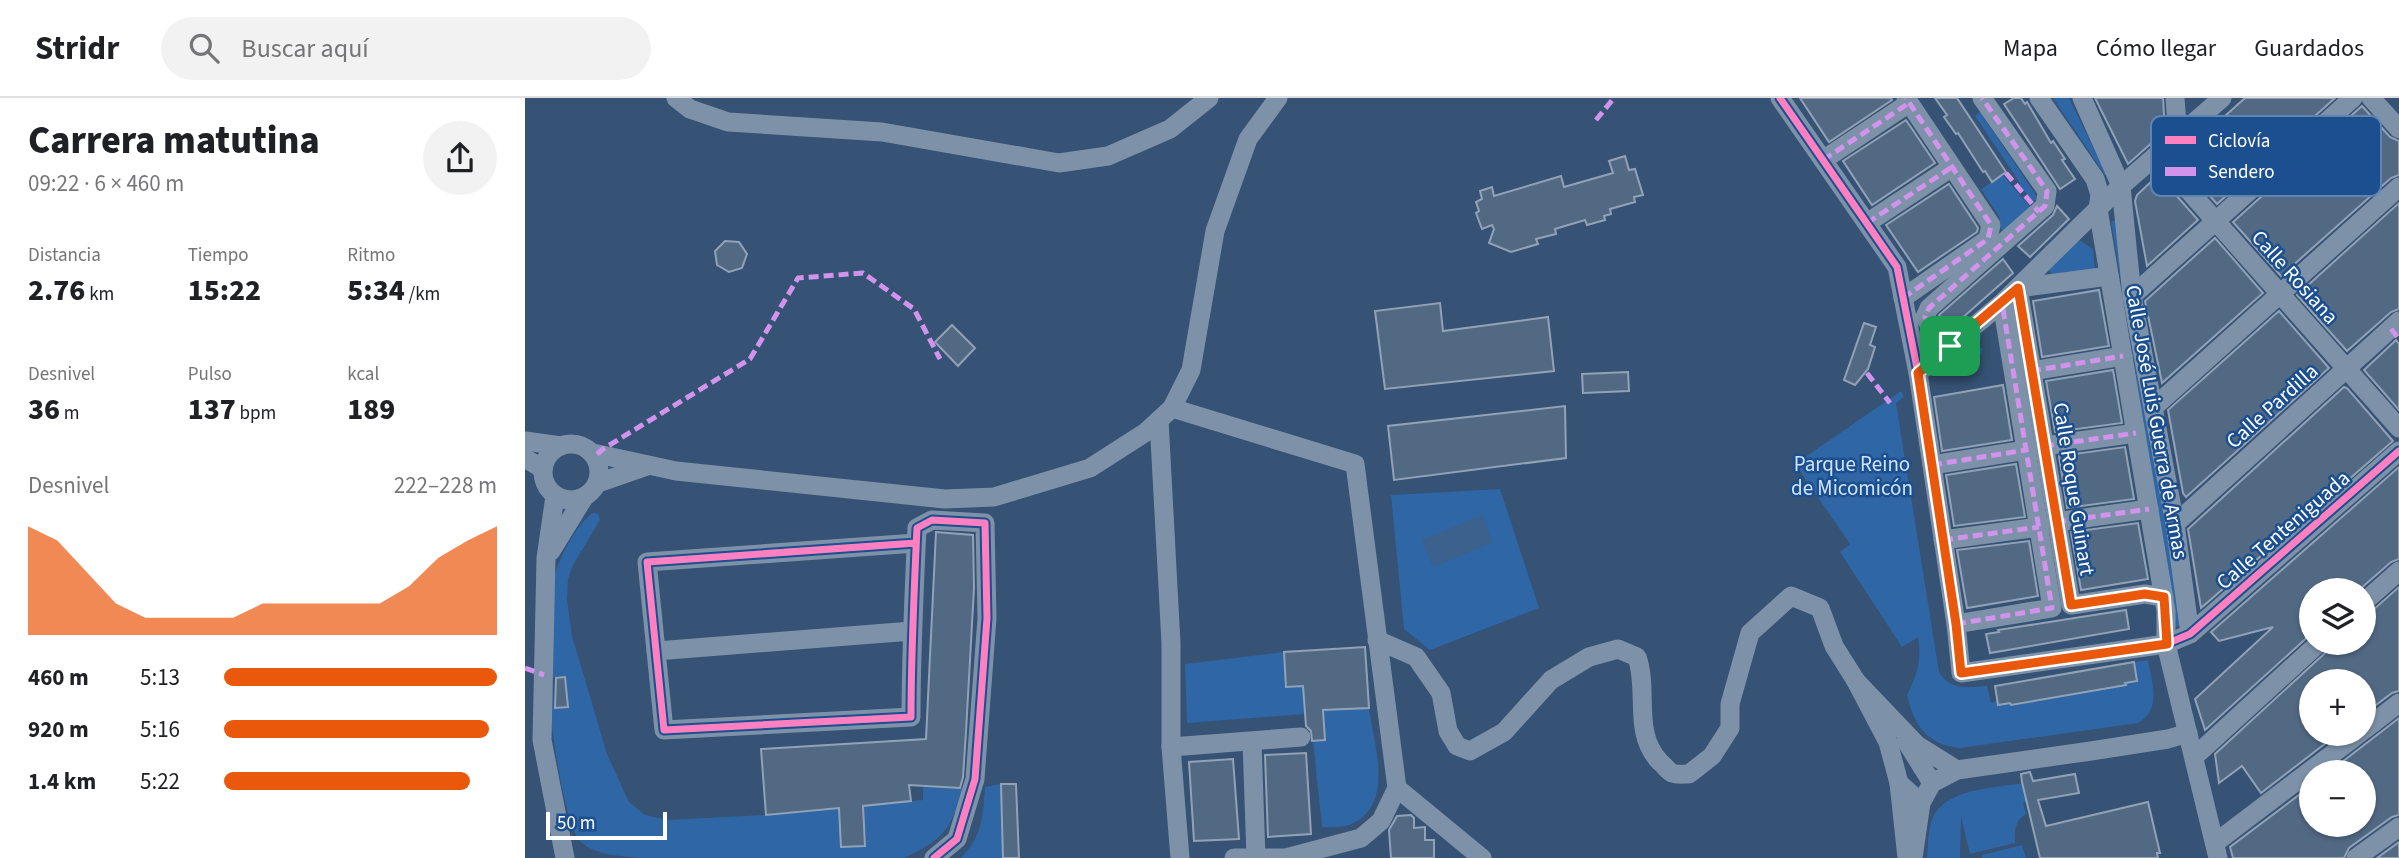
<!DOCTYPE html>
<html lang="es">
<meta charset="utf-8">
<style>
:root{--surface:#fff;--page:#f2f2f2;--text:#202124;--muted:#757577;--line:#e0e0e0;--accent:#ea580c}
body{margin:0;font-family:"Source Sans 3",sans-serif;background:var(--page);color:var(--text);height:100vh;display:flex;flex-direction:column;font-size:26px;white-space:nowrap}
*{box-sizing:border-box;margin:0}
p{font-size:23px;color:var(--muted)}
.icon{flex:none;width:38px;height:38px;fill:none;stroke:currentColor;stroke-width:2;stroke-linecap:round;stroke-linejoin:round}
.map{position:relative;flex:1;overflow:hidden}
.sheet{display:flex;flex-direction:column;background:var(--surface);width:525px}
.sheet>*{flex:none}
.fabs{position:absolute;left:1774px;top:480px;display:grid;gap:14px}
.fabs a{display:grid;place-items:center;width:77px;height:77px;border-radius:50%;background:var(--surface);box-shadow:0 2px 5px #0004;font-size:35px}
.scale{position:absolute;left:21px;bottom:18px;width:121px;box-sizing:border-box;padding-left:7px;border:4px solid #fff;border-top:0;font-size:19px;line-height:24px;white-space:nowrap;color:#fff;-webkit-text-stroke:5px #1b4f8f;paint-order:stroke}
.pin{position:absolute;display:grid;place-items:center;width:60px;height:60px;color:#fff;margin:-30px;border-radius:14px;box-shadow:0 4px 10px #0006}
.round{display:grid;place-items:center;flex:none;width:74px;height:74px;border-radius:37px;background:var(--page)}
.summary{display:flex;align-items:center;justify-content:space-between;height:119px;padding:0 28px}
h1{font-size:38px;font-weight:800;line-height:52px}
.metrics{display:grid;grid-template-columns:repeat(3,1fr);gap:10px;height:119px;padding:7px 28px}
.metrics div{display:grid;align-content:center}
.metrics b{font-size:30px;font-weight:800}
.metrics small{font-size:19px;font-weight:400}
.metrics p{font-size:19px}
.chart{height:196px;padding:14px 28px}
.chart p{display:flex;justify-content:space-between}
.chart svg{width:100%;height:126px;margin-top:7px;fill:var(--accent);opacity:.7}
ul{padding:0 28px;list-style:none;font-size:23px}
li{display:grid;grid-template-columns:112px 84px 1fr;align-items:center;height:52px}
li i{height:18px;border-radius:9px;background:var(--accent)}
header{display:flex;align-items:center;gap:42px;box-sizing:border-box;height:98px;padding:0 35px;background:var(--surface);border-bottom:2px solid var(--line)}
header strong{font-size:33px}
nav{display:flex;gap:38px;margin-inline-start:auto;font-size:24px}
.search{width:490px;height:63px;background:var(--page);display:flex;align-items:center;gap:18px;box-sizing:border-box;padding:0 24px;border-radius:38px;color:var(--muted);font-size:26px}
main{display:flex;flex:1;min-height:0}
.map>svg:first-child{display:block}
.green{fill:#2f66a5;fill-rule:evenodd}
.water{fill:#3b618d}
.building{fill:#526984;stroke:#92a2b6;stroke-width:2}
.lines{fill:none;stroke-linecap:round;stroke-linejoin:round}
.minor{stroke:#7d92a8;stroke-width:19}
.quiet{stroke:#d193ec;stroke-width:5;stroke-dasharray:10 5;stroke-linecap:butt}
.cycleway-casing{stroke:#1b4f8f;stroke-width:11}
.cycleway{stroke:#ff80c0;stroke-width:7}
.route-casing{stroke:#fff;stroke-width:14}
.route{stroke:#ea580c;stroke-width:9}
.labels{text-anchor:middle;stroke-width:5;stroke-linejoin:round;paint-order:stroke}
.street-label{font-size:21px;fill:#fff;stroke:#1b4f8f}
.park-label{font-size:21px;fill:#cfe3fa;stroke:#1b4f8f}
.key{fill:#1b4f8f;stroke:#5f84b1;stroke-width:2}
.key-label{font-size:19px;fill:#fff}
</style>
<header>
<strong>Stridr</strong>
<div class="search"><svg class="icon" aria-label="search" viewBox="0 0 24 24"><circle cx="10" cy="10" r="6"/><path d="M15 15l6 6"/></svg>Buscar aquí</div>
<nav><a>Mapa</a><a>Cómo llegar</a><a>Guardados</a></nav>
</header>
<main>
<section class="sheet">
<div class="summary"><div><h1>Carrera matutina</h1><p>09:22 · 6 × 460 m</p></div><a class="round"><svg class="icon" aria-label="share" viewBox="0 0 24 24"><path d="M12 15V3M7 8l5-5 5 5M5 13v7h14v-7"/></svg></a></div>
<div class="metrics">
<div><p>Distancia</p><b>2.76<small> km</small></b></div>
<div><p>Tiempo</p><b>15:22</b></div>
<div><p>Ritmo</p><b>5:34<small> /km</small></b></div>
</div>
<div class="metrics">
<div><p>Desnivel</p><b>36<small> m</small></b></div>
<div><p>Pulso</p><b>137<small> bpm</small></b></div>
<div><p>kcal</p><b>189</b></div>
</div>
<div class="chart"><p><span>Desnivel</span>222–228 m</p>
<svg viewBox="0 0 160 44" preserveAspectRatio="none"><path d="M0 44V6L10 11L20 22L30 33L40 38L50 38L60 38L70 38L80 33L90 33L100 33L110 33L120 33L130 27L140 17L150 11L160 6V44z"/></svg>
</div>
<ul>
<li><b>460 m</b>5:13<i style="width:100%"></i></li>
<li><b>920 m</b>5:16<i style="width:97%"></i></li>
<li><b>1.4 km</b>5:22<i style="width:90%"></i></li>
</ul>
</section>
<div class="map">
<svg width="1874" height="760" viewBox="0 0 1874 760">
<rect width="100%" height="100%" fill="#365274"/>
<g class="green">
<path d="M1528,0h16l38,78 -2,-1z"/>
<path d="M1455,14l56,83v5l-3,1 -15,-17 2,-1 -45,-67z"/>
<path d="M1478,77l27,32 -28,27 -3,-18 -18,-27z"/>
<path d="M1586,123h5l64,394 4,9 -11,4v-25z"/>
<path d="M1553,143h3l12,8 2,21 -41,6 -7,-8z"/>
<path d="M1457,235l-3,14 4,2c-8,21 -27,31 -49,26z"/>
<path d="M1376,293l3,6 -8,6 43,269c11,19 29,15 48,14l4,17 6,-2 1,4 12,-2 1,2 114,-20v-2l12,-3 -3,-18 14,-2c4,23 14,49 -10,63l-178,25c-33,-3 -46,-23 -53,-53 10,-19 15,-37 11,-58l-16,10 -62,-95 10,-8 -55,-80z"/>
<path d="M975,391l39,119 -109,42 -26,-21 -13,-134z"/>
<path d="M68,415l5,1 2,6 -27,45 -5,14 -1,21 5,36 35,118 22,48 16,13 22,5 99,-5 157,-15v-14l40,2c-13,43 -19,51 -59,70h-262c-19,-2 -46,-2 -61,-16 -16,-14 -30,-114 -31,-139 -2,-34 -4,-100 6,-132 5,-16 23,-50 37,-58zM40,579l2,30h-13l-2,-29zM315,730h24v18l-23,1z"/>
<path d="M759,554l19,34 2,28 -118,9 -2,-59z"/>
<path d="M844,610c5,38 27,98 -20,117 -8,3 -19,2 -27,2l-9,-86 12,-2 -2,-29z"/>
<path d="M1498,685l3,19 -3,1 3,11c-12,8 -11,17 -11,29l-45,11 -9,-37 -1,41h-33c1,-12 1,-28 5,-39 13,-31 63,-31 91,-36z"/>
<path d="M476,686l2,74h-42c21,-22 22,-41 24,-71z"/>
<path d="M1497,747l4,13h-44v-3z"/>
</g>
<path class="water" d="M958,417l9,28 -59,24 -11,-27z"/>
<g class="building">
<path d="M1275,0h91l1,2 -63,42z"/>
<path d="M1410,0h22l49,74 -14,10 -7,-11 -2,1 -25,-39 -2,1 -12,-17 3,-2z"/>
<path d="M1489,0h7l4,6 2,-2 24,41 2,-2 12,18 -3,1 13,19 -15,10 -56,-85z"/>
<path d="M1570,0h68l2,33 -37,33z"/>
<path d="M1720,0h90l-118,106 -40,-45z"/>
<path d="M1837,8l28,31 9,4v34l-8,3 -110,98 -48,-54z"/>
<path d="M1381,22l29,43 -63,42 -29,-44z"/>
<path d="M1100,58l4,14 6,-1 8,26 -9,2 1,5 -25,7 1,5 -7,2 1,4 -18,5 -2,-5 -30,9 1,5 -20,5 2,5 -27,8 -22,-9 5,-14 -2,-4 -10,4 -6,-16 3,-2 -3,-9 6,-3 -2,-8 12,-4 2,9 67,-20 3,11 49,-14 -4,-12z"/>
<path d="M1631,79l5,1 37,42 -51,46 -12,-65 2,-6z"/>
<path d="M1424,86l29,44 -1,4 -59,40 -32,-47z"/>
<path d="M1874,105v106l-8,3 -44,39 -50,-56z"/>
<path d="M1532,108l12,13 -39,38 -12,-11 35,-31z"/>
<path d="M1690,140l48,55 -101,90 -17,-82z"/>
<path d="M200,143l14,1 8,12 -5,14 -13,4 -12,-7 -2,-14z"/>
<path d="M1478,161l10,14 -53,47 -1,-2 -10,8 -10,-11z"/>
<path d="M1574,192l10,56 -67,11 -9,-56z"/>
<path d="M915,205l3,28 105,-14 6,54 -169,18 -10,-78z"/>
<path d="M1754,213l50,57 -143,129 -3,-4 -15,-83z"/>
<path d="M1339,225l12,4 -6,18 5,2 -7,22 -13,16 -11,-5z"/>
<path d="M427,227l23,23 -17,18 -23,-24z"/>
<path d="M1871,242l3,4v66l-35,-40z"/>
<path d="M1588,272l9,53 -67,9 -9,-51z"/>
<path d="M1103,274l1,19 -46,2 -1,-19z"/>
<path d="M1478,287l9,55 -70,11 -8,-54z"/>
<path d="M1819,289l3,1 46,53 -192,167 -13,-79z"/>
<path d="M1040,308l1,52 -172,22 -6,-54z"/>
<path d="M1600,349l9,52 -67,9 -8,-52z"/>
<path d="M1491,366l9,53 -71,9 -8,-51z"/>
<path d="M1874,369v92l-8,3 -32,28h-47v43l-107,97 -10,-31 78,-72 -54,14 -8,-9z"/>
<path d="M1613,425l10,56 -67,11 -10,-58z"/>
<path d="M411,434l37,3 1,53 -8,144 -3,45 -3,11 -51,-3 2,16 -48,5 2,40 -24,1 -2,-39 -73,7 -5,-66 165,-10z"/>
<path d="M1504,443l9,55 -71,12 -10,-58z"/>
<path d="M1874,489v104l-7,2 -28,21v-33h-52v52h27l-78,60 -19,-27 -23,17 -4,-29 122,-112h27v-28l8,-3z"/>
<path d="M1601,512l3,19 -139,24 -4,-19 13,-2 -1,-2z"/>
<path d="M840,549l4,61 -46,2 2,30 -13,1 -1,-10 -5,-5 -3,-40 -17,1 -2,-35z"/>
<path d="M1609,564l3,19 -12,2 1,2 -115,20 -1,-2 -12,2 -3,-19z"/>
<path d="M40,579l3,30 -13,1 1,-30z"/>
<path d="M1874,620v97l-7,2 -43,31 -5,10h-111l-3,-11 82,-62v39h52v-52h-35z"/>
<path d="M781,655l5,81 -43,3 -3,-82z"/>
<path d="M708,661l6,80 -45,2 -5,-79z"/>
<path d="M1505,674l3,9 42,-7 4,19 -41,7 8,26 102,-24 12,51h-3l1,5h-118l-18,-76 -1,-8z"/>
<path d="M476,686h15l3,74h-16z"/>
<path d="M886,717l3,3v10l11,-1v13h9v18h-43l-2,-28 8,-14z"/>
<path d="M1874,744v16h-22z"/>
</g>
<g class="lines">
<g class="minor">
<path d="M151,0l14,11 38,13 154,10 177,31 49,-7 62,-27 39,-31"/>
<path d="M1255,0l117,169 21,106 38,251 5,49 205,-29 24,-10 209,-183"/>
<path d="M1514,0l56,81 5,16 -2,14 68,402v33l52,214"/>
<path d="M1557,0l39,88 11,110 43,228 15,110"/>
<path d="M1650,0l3,40"/>
<path d="M1846,0l28,31"/>
<path d="M1633,58l241,272"/>
<path d="M1298,62l86,-57"/>
<path d="M1342,125l85,-56"/>
<path d="M1584,178l-91,12 53,317 74,-11 19,3"/>
<path d="M1607,198l221,-198"/>
<path d="M1378,200l85,-59 3,-14 -85,-127"/>
<path d="M1425,248l-19,-18 -6,-11 4,-9 116,-102 2,-15 -65,-93"/>
<path d="M1506,273l92,-15"/>
<path d="M1393,275l84,-70 119,-117 101,-88"/>
<path d="M1629,309l245,-220"/>
<path d="M647,310l183,56 42,324 -16,33 -20,17 -75,20h-52"/>
<path d="M634,322l12,223v104l9,111"/>
<path d="M0,343l36,5"/>
<circle cx="46" cy="374" r="28"/>
<path d="M1519,348l92,-13"/>
<path d="M68,355l83,18 269,28 49,-2 96,-29 56,-36 26,-24 19,-38 24,-139 33,-92 30,-41"/>
<path d="M0,360l18,11"/>
<path d="M1407,367l94,-15"/>
<path d="M73,385l49,-17"/>
<path d="M30,398l-9,62 -4,182 23,118"/>
<path d="M1531,424l93,-13"/>
<path d="M1650,426l224,-203"/>
<path d="M1418,442l96,-13"/>
<path d="M391,445l-269,19 17,168 247,-13c0,-63 3,-126 6,-189l15,-8 53,3 2,95 -12,161 -18,60 -23,19"/>
<path d="M26,453l32,-52"/>
<path d="M1839,504l35,-31"/>
<path d="M1431,526l96,-16 -50,-305"/>
<path d="M852,542l39,17 25,36 7,38 9,15 13,5 34,-19 47,-52 38,-23 29,-8 19,8c12,34 -5,76 23,105 4,3 8,9 12,11 5,2 12,1 17,1l23,-18 18,-28v-24l20,-71 41,-37 29,12 14,38 22,35"/>
<path d="M131,553l256,-20"/>
<path d="M1839,632l35,-27"/>
<path d="M1381,643l26,42"/>
<path d="M727,644l4,115"/>
<path d="M646,649l130,-10"/>
<path d="M1669,659l126,-115"/>
<path d="M1374,685l8,75"/>
<path d="M872,690l85,70"/>
<path d="M1396,705l-22,-20 -11,-41 -32,-61 61,64 40,25"/>
<path d="M1690,745l145,-110"/>
<path d="M1388,760l8,-55 11,-20 25,-13 134,-19 77,-12 20,-6"/>
<path d="M1831,760l43,-31"/>
</g>
<g class="quiet">
<path d="M1071,22l18,-22"/>
<path d="M1298,62l86,-57"/>
<path d="M1481,75l33,39"/>
<path d="M1342,125l85,-56"/>
<path d="M1493,190l53,317 74,-11 19,3"/>
<path d="M1378,200l85,-59 3,-14 -85,-127"/>
<path d="M1866,231l8,10"/>
<path d="M1425,248l-19,-18 -6,-11 4,-9 116,-102 2,-15 -65,-93"/>
<path d="M1506,273l92,-15"/>
<path d="M1342,275l23,30"/>
<path d="M1519,348l92,-13"/>
<path d="M72,356l6,-5 147,-90 48,-81 65,-5 51,36 26,50"/>
<path d="M1407,367l94,-15"/>
<path d="M1531,424l93,-13"/>
<path d="M1418,442l96,-13"/>
<path d="M1431,526l96,-16 -50,-305"/>
<path d="M0,570l19,7"/>
</g>
<defs>
<g id="cycleway">
<path d="M1255,0l117,169 21,106 38,251 5,49 205,-29 24,-10 209,-183"/>
<path d="M391,445l-269,19 17,168 247,-13c0,-63 3,-126 6,-189l15,-8 53,3 2,95 -12,161 -18,60 -23,19"/>
</g>
</defs>
<use href="#cycleway" class="cycleway-casing"/>
<use href="#cycleway" class="cycleway"/>
</g>
<g class="lines">
<defs>
<path id="route" d="M1493,190l53,317 74,-11 19,3 3,47 -206,29 -5,-49 -38,-251z"/>
</defs>
<use href="#route" class="route-casing"/>
<use href="#route" class="route"/>
</g>
<g class="labels">
<g class="street-label">
<text transform="translate(1770 179) rotate(48)" y="7">Calle Rosiana</text>
<text transform="translate(1747 308) rotate(-42)" y="7">Calle Pardilla</text>
<text transform="translate(1632 324) rotate(80)" y="7">Calle José Luis Guerra de Armas</text>
<text transform="translate(1549 391) rotate(81)" y="7">Calle Roque Guinart</text>
<text transform="translate(1758 432) rotate(-41)" y="7">Calle Tenteniguada</text>
</g>
<g class="park-label">
<text x="1327" y="373">Parque Reino<tspan x="1327" dy="24">de Micomicón</tspan></text>
</g>
</g>
<rect x="1626" y="18" width="230" height="80" rx="10" class="key"/>
<rect x="1640" y="38" width="31" height="8" fill="#ff80c0"/>
<rect x="1640" y="69" width="31" height="9" fill="#d193ec"/>
<g class="key-label">
<text x="1683" y="49">Ciclovía</text>
<text x="1683" y="80">Sendero</text>
</g>
</svg>
<div class="fabs">
<a><svg class="icon" aria-label="layers" viewBox="0 0 24 24"><path d="M12 4l9 5-9 5-9-5zM3 14l9 5 9-5"/></svg></a>
<a>+</a>
<a>−</a>
</div>
<div class="scale">50 m</div>
<div class="pin" style="left:1425px;top:248px;background:#1e9e55"><svg class="icon" aria-label="arrive" viewBox="0 0 24 24"><path d="M6 21V4h12l-3 4 3 4H6"/></svg></div>
</div>
</main>
